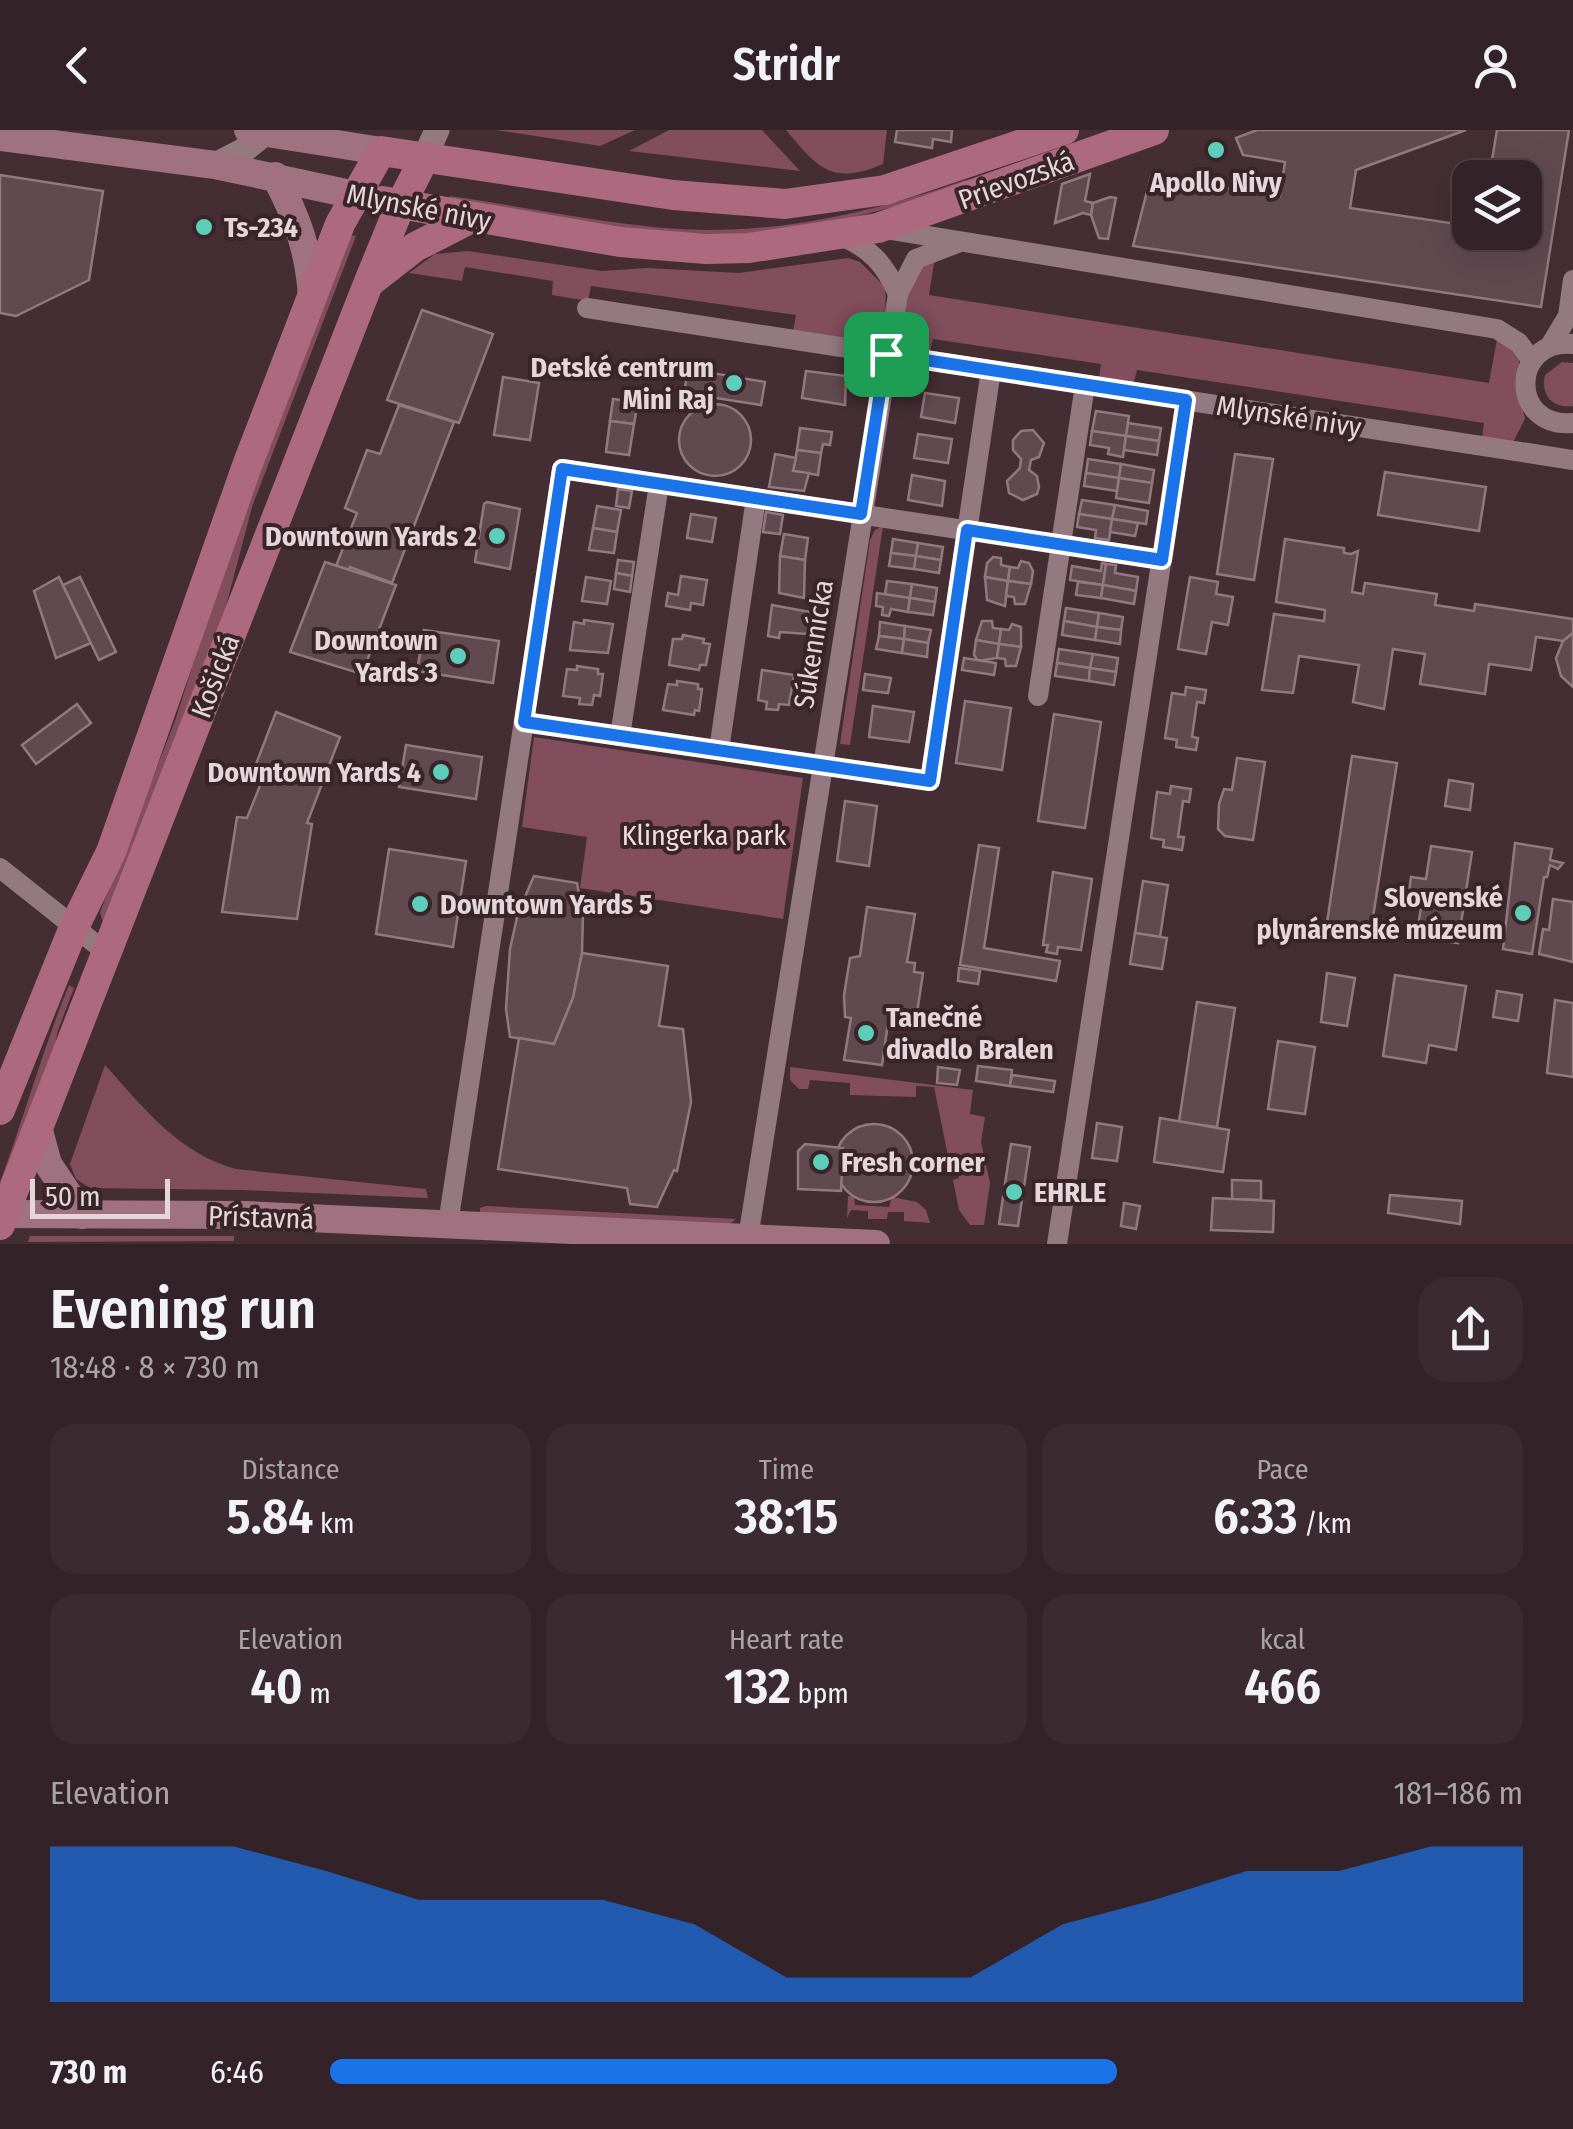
<!DOCTYPE html>
<meta charset="utf-8">
<style>
:root{--surface:#332227;--page:#3b2a2f;--text:#f1f3f6;--muted:#a9a4a7;--line:#4e3f44;--accent:#1a73e8}
body{margin:0;font-family:"Fira Sans Condensed",sans-serif;background:var(--page);color:var(--text);height:100vh;display:flex;flex-direction:column;font-size:38px;white-space:nowrap}
*{box-sizing:border-box;margin:0}
p{font-size:32px;color:var(--muted)}
.icon{flex:none;width:55px;height:55px;fill:none;stroke:currentColor;stroke-width:2;stroke-linecap:round;stroke-linejoin:round}
.map{position:relative;height:1114px;overflow:hidden}
.drawer{display:flex;flex-direction:column;background:var(--surface);flex:1}
.drawer>*{flex:none}
.fabs{position:absolute;left:1452px;top:30px;display:grid;gap:20px}
.fabs a{display:grid;place-items:center;width:90px;height:90px;border-radius:20px;background:var(--surface);box-shadow:0 10px 40px #0002,0 0 0 2px var(--line);font-size:50px}
.scale{position:absolute;left:30px;bottom:25px;width:140px;box-sizing:border-box;padding-left:10px;border:5px solid #e4d6da;border-top:0;font-size:28px;line-height:35px;white-space:nowrap;color:#e4d6da;-webkit-text-stroke:8px #39242a;paint-order:stroke}
.pin{position:absolute;display:grid;place-items:center;width:85px;height:85px;color:#fff;margin:-42px;border-radius:20px;box-shadow:0 5px 15px #0006}
.round{display:grid;place-items:center;flex:none;width:105px;height:105px;border-radius:30px;background:var(--page)}
.overview{display:flex;align-items:center;justify-content:space-between;height:170px;padding:0 50px}
h1{font-size:55px;font-weight:600;line-height:75px}
.figures{display:grid;grid-template-columns:repeat(3,1fr);gap:15px;height:170px;padding:10px 50px}
.figures div{display:grid;align-content:center;border-radius:25px;background:var(--page);text-align:center}
.figures b{font-size:50px;font-weight:600}
.figures small{font-size:28px;font-weight:400}
.figures p{font-size:28px}
.chart{height:280px;padding:20px 50px}
.chart p{display:flex;justify-content:space-between}
.chart svg{width:100%;height:180px;margin-top:10px;fill:var(--accent);opacity:.7}
ul{padding:0 50px;list-style:none;font-size:32px}
li{display:grid;grid-template-columns:160px 120px 1fr;align-items:center;height:75px}
li i{height:25px;border-radius:12px;background:var(--accent)}
header{display:flex;justify-content:space-between;align-items:center;height:130px;padding:0 50px;background:var(--surface);font-size:45px;font-weight:600}
.map>svg:first-child{display:block}
.green{fill:#824d5d}
.building{fill:#614950;stroke:#92787f;stroke-width:2.5}
.lines{fill:none;stroke-linecap:round;stroke-linejoin:round}
.minor{stroke:#947981;stroke-width:20}
.tertiary{stroke:#947981;stroke-width:25}
.secondary{stroke:#a07180;stroke-width:28}
.primary{stroke:#ad6980;stroke-width:30}
.route-casing{stroke:#fff;stroke-width:20}
.route{stroke:#1a73e8;stroke-width:12}
.poi-dot{fill:#5cceba;stroke:#39242a;stroke-width:4}
.labels{text-anchor:middle;stroke-width:8;stroke-linejoin:round;paint-order:stroke}
.street-label{font-size:28px;fill:#e4d6da;stroke:#39242a}
.poi-label{font-size:28px;font-weight:bold;fill:#e4d6da;stroke:#39242a;text-anchor:start}
.park-label{font-size:28px;fill:#f4dce3;stroke:#39242a}
</style>
<header><svg class="icon" aria-label="back" viewBox="0 0 24 24"><path d="M15 5l-7 7 7 7"/></svg>Stridr<svg class="icon" aria-label="person" viewBox="0 0 24 24"><circle cx="12" cy="8" r="4"/><path d="M4 21q1-7 8-7t8 7"/></svg></header>
<div class="map">
<svg width="1573" height="1114" viewBox="0 0 1573 1114">
<rect width="100%" height="100%" fill="#442e34"/>
<g class="green">
<path d="M496,0h139l-35,16z"/>
<path d="M669,0h93l38,41 -171,-20z"/>
<path d="M786,0h101l-4,34c-52,22 -65,4 -97,-34z"/>
<path d="M965,50l3,4c-83,27 -167,51 -255,50 -89,-1 -178,-20 -266,-33l3,-5c85,12 173,33 259,34 88,0 174,-21 256,-50z"/>
<path d="M351,105l5,1 -104,271 -27,103 -122,313 -3,-11 75,-191 58,-182z"/>
<path d="M468,121l133,20 46,-3 92,5 109,-15 12,4 25,25c6,73 -41,52 -92,44l3,-16 -205,-29 -3,15 -36,-6 1,-14 -88,-14 -3,14 -53,-8 26,-19z"/>
<path d="M935,127l-6,38 560,88 8,-44 22,13v35l6,32 -12,23 -31,-3 2,-16 -347,-53 -3,12 -35,-3 2,-15 -168,-25 -3,12c-28,-6 -27,-24 -24,-49 2,-10 2,-22 9,-30 5,-6 13,-11 20,-15z"/>
<path d="M1562,232l11,1v43c-20,3 -33,-11 -28,-31z"/>
<path d="M883,396l-33,219 -10,-1 30,-204 5,-10z"/>
<path d="M534,607l269,41 -20,141 -203,-31 7,-51 -65,-10z"/>
<path d="M69,855l5,3 -16,42 -7,36 -44,116h-7c25,-67 42,-131 69,-197z"/>
<path d="M105,935c39,43 73,88 131,104l190,20 2,9 -187,-8 -151,-2 -14,-9 -6,-15z"/>
<path d="M790,937l183,23 -3,24 15,3 -4,25 9,41 -6,42h-14l-11,-15 -6,-30 6,-2 -2,-13 -7,1 -16,-79 -18,-1v11l-66,-2v-12l-40,-3 -2,9h-9l-9,-9z"/>
<path d="M848,1066h6l1,9 34,2 3,-10 25,5 9,8 4,13 -26,-2v-9h-16l-1,7h-19v-8l-17,-1 -4,8z"/>
<path d="M486,1076l250,13 -9,7 -247,-12v-6z"/>
<path d="M30,1106h204v5l-206,1z"/>
</g>
<g class="building">
<path d="M897,0h55l-1,12 -18,-3 -1,9 -37,-6z"/>
<path d="M1257,0h209l-110,40 -6,38 120,18v6h55v-54h-36l8,-48h72l-28,177 -408,-61 18,-70 129,20 5,-34 -42,-7 -7,-17z"/>
<path d="M1090,44l-5,27 8,2 -2,12 -8,-2 -28,10 7,-39z"/>
<path d="M0,45l103,16 -14,89 -73,36 -16,-3z"/>
<path d="M1110,67l6,1 -8,41 -9,-1 -8,-23 2,-12z"/>
<path d="M422,180l71,24 -34,89 -72,-23z"/>
<path d="M688,239l77,13 -4,23 -77,-12z"/>
<path d="M806,241l40,5 -1,29 -43,-7z"/>
<path d="M503,247l36,6 -9,57 -36,-5z"/>
<path d="M925,263l34,5 -4,25 -34,-6z"/>
<path d="M613,269l25,3 -4,22 -24,-3z"/>
<circle cx="715" cy="310" r="36"/>
<path d="M399,275l55,17 -62,161 -42,-16 -2,4 -12,-5 21,-53 -12,-5 22,-58 13,4z"/>
<path d="M1096,281l33,5 -3,20 -34,-5z"/>
<path d="M610,291l24,3 -5,31 -23,-3z"/>
<path d="M1128,293l33,5 -2,13 -33,-5z"/>
<path d="M800,298l32,4 -2,13 -7,-1 -2,9 -24,-3z"/>
<path d="M1033,300l11,13 -5,14 -8,3 -2,10 8,6 2,11 -2,7 -14,6 -14,-7 -2,-12 13,-13 1,-9 -8,-9v-10l8,-9z"/>
<path d="M1092,301l34,5 -3,21 -15,-3 1,-6 -19,-3z"/>
<path d="M918,304l34,5 -4,24 -34,-5z"/>
<path d="M1126,306l33,5 -2,14 -33,-5z"/>
<path d="M797,320l24,3 -3,22 -25,-4z"/>
<path d="M775,324l21,4 -3,13 16,2 -5,18 -35,-4z"/>
<path d="M1235,324l38,5 -19,121 -37,-6z"/>
<path d="M1088,329l33,5 -2,14 -33,-5z"/>
<path d="M1121,334l33,6 -2,13 -33,-5z"/>
<path d="M1385,342l101,15 -7,44 -101,-16z"/>
<path d="M1086,343l33,5 -2,13 -33,-5z"/>
<path d="M912,345l33,6 -3,25 -34,-6z"/>
<path d="M1119,348l33,5 -3,20 -33,-5z"/>
<path d="M618,359l14,2 -3,17 -13,-2z"/>
<path d="M1082,370l33,5 -3,14 -33,-5z"/>
<path d="M487,372l33,7 -10,60 -35,-7 9,-58z"/>
<path d="M1115,375l33,6 -2,13 -34,-5z"/>
<path d="M597,376l24,4 -4,22 -24,-4z"/>
<path d="M766,382l17,3 -3,19 -17,-2z"/>
<path d="M691,384l25,4 -4,24 -25,-4z"/>
<path d="M1079,384l33,5 -3,21 -14,-2 1,-8 -19,-3z"/>
<path d="M1112,389l26,4 -3,13 -25,-4z"/>
<path d="M593,398l24,4 -3,21 -25,-3z"/>
<path d="M784,404l24,4 -3,22 -25,-4z"/>
<path d="M893,409l25,4 -2,13 -25,-3z"/>
<path d="M1285,409l59,9v5l7,1 7,-3 -6,41 11,2 2,-11 72,11 -2,11 39,6 1,-7 98,15v14l-10,8 -27,-4 -5,33 -42,-6 -4,30 -65,-10 5,-30 -32,-5 -9,60 -31,-7 6,-37 -60,-9 -6,37 -31,-3 12,-76 50,7 1,-11 -49,-8z"/>
<path d="M918,413l25,4 -2,13 -25,-4z"/>
<path d="M891,423l25,3 -2,13 -25,-3z"/>
<path d="M780,426l25,4 -1,38 -25,-5z"/>
<path d="M916,426l25,4 -2,13 -25,-4z"/>
<path d="M993,427l8,1v7l9,2 -2,14 -23,-4 2,-14z"/>
<path d="M618,430l16,2 -2,14 -16,-3z"/>
<path d="M1021,431l8,2 4,8 -2,13 -23,-3 2,-14 8,1z"/>
<path d="M325,432l71,23 -34,89 -72,-22z"/>
<path d="M1102,433l4,1 -3,21 -33,-5 2,-14 29,5z"/>
<path d="M1106,434l10,1 -1,8 23,4 -2,14 -33,-6z"/>
<path d="M616,443l16,3 -2,16 -16,-3z"/>
<path d="M681,446l26,4 -4,25 -12,-2 -1,7 -24,-4 2,-13 10,2z"/>
<path d="M59,447l32,66 -35,15 -22,-67z"/>
<path d="M80,447l36,75 -17,8 -36,-75z"/>
<path d="M586,447l25,4 -4,23 -25,-3z"/>
<path d="M985,447l23,4 -3,25 -18,-6z"/>
<path d="M1190,447l28,5 -2,12 17,3 -5,28 -16,-3 -6,32 -28,-5z"/>
<path d="M887,451l25,3 -2,14 -25,-3z"/>
<path d="M1008,451l23,3 -6,20h-10l-1,-7 -8,-1z"/>
<path d="M1078,452l25,3 -2,13 -25,-3z"/>
<path d="M912,454l25,4 -2,14 -25,-4z"/>
<path d="M1103,455l33,6 -2,13 -33,-6z"/>
<path d="M877,463l33,5 -2,14 -17,-3 -2,7 -7,-1 1,-8 -7,-1z"/>
<path d="M910,468l25,4 -2,13 -25,-3z"/>
<path d="M772,475l38,7 -3,22 -27,-2 -1,6 -11,-2z"/>
<path d="M1066,478l33,5 -2,14 -33,-6z"/>
<path d="M1099,483l24,4 -2,13 -24,-3z"/>
<path d="M584,490l29,4 -5,29 -38,-3 4,-28 10,2z"/>
<path d="M982,491h10l1,7 8,1 -2,15 -23,-4z"/>
<path d="M1064,491l33,6 -2,13 -33,-5z"/>
<path d="M880,492l25,4 -1,13 -25,-3z"/>
<path d="M1012,494l9,3v20l-22,-3 2,-15 8,1z"/>
<path d="M905,496l26,4 -3,13 -24,-4z"/>
<path d="M1097,497l24,3 -1,14 -25,-4z"/>
<path d="M424,500l75,11 -6,42 -76,-12z"/>
<path d="M1573,503v54l-12,-11 -5,-18 7,-17z"/>
<path d="M683,505l21,4 -1,4 7,1 -4,21h-6l-1,5 -30,-5 4,-26h9z"/>
<path d="M879,506l25,3 -2,14 -26,-4z"/>
<path d="M904,509l24,4 -1,14 -25,-4z"/>
<path d="M976,510l23,4 -2,14 -19,3 -4,-6z"/>
<path d="M999,514l22,3 -5,19h-10l-1,-7 -8,-1z"/>
<path d="M1059,519l34,5 -3,14 -33,-5z"/>
<path d="M1093,524l25,4 -2,14 -26,-4z"/>
<path d="M964,528l32,5 -2,12 -32,-5z"/>
<path d="M1057,533l33,5 -1,13 -34,-5z"/>
<path d="M577,536l21,3v5h5l-3,22 -6,-1 -2,10 -13,-1 1,-6 -17,-2 4,-27 10,1z"/>
<path d="M1090,538l26,4 -2,13 -25,-4z"/>
<path d="M762,540l32,5 -5,30 -10,-1 -1,6 -12,-1 1,-7 -9,-2z"/>
<path d="M865,544l26,4 -3,15 -25,-3z"/>
<path d="M677,551l21,3v5h4l-3,22 -4,-1 -1,5 -31,-5 5,-26 9,1z"/>
<path d="M1186,557l20,3 -2,13 -7,-1 -5,35 6,1 -2,12 -20,-3 1,-7 -12,-2 7,-45 13,2z"/>
<path d="M965,571l46,7 -9,62 -46,-7z"/>
<path d="M77,574l14,19 -55,41 -14,-19z"/>
<path d="M873,576l41,6 -5,30 -40,-5z"/>
<path d="M276,582l64,25 -33,86 5,1 -15,95 -75,-7 15,-95 10,1 16,-40 -10,-6z"/>
<path d="M1054,584l47,8 -16,106 -47,-7z"/>
<path d="M406,615l76,12 -6,42 -77,-12z"/>
<path d="M1352,626l45,7 -26,167 -44,-7z"/>
<path d="M1237,628l28,4 -12,78 -28,-4 -7,-7 1,-25 5,-15 8,1z"/>
<path d="M1449,650l24,4 -3,26 -25,-4z"/>
<path d="M1171,656l20,3 -2,13 -6,-1 -5,36h6l-2,13 -19,-3 1,-7 -13,-2 6,-46 13,2z"/>
<path d="M845,671l32,5 -8,60 -32,-5z"/>
<path d="M1515,713l37,6 -2,11 13,3 -5,6 -8,-4 -3,12h-3l-12,77 -29,-5z"/>
<path d="M979,715l20,3 -15,100 76,13 -4,20 -96,-16z"/>
<path d="M1431,716l41,6 -14,91 -42,-6 6,-35 -14,-2 3,-23 15,2z"/>
<path d="M389,719l77,12 -13,86 -77,-13z"/>
<path d="M1053,742l39,7 -11,71 -23,-3 -1,7 -11,-2 2,-7h-5z"/>
<path d="M534,746l43,7 6,31 -1,39 -9,45 -19,46 -44,-7 -4,-28 4,-60 8,-36z"/>
<path d="M1143,751l25,4 -8,52 -25,-4z"/>
<path d="M1553,769l20,3v60l-34,-8 4,-25 6,1z"/>
<path d="M867,777l48,7 -8,48 8,1 -1,9 9,1 -6,40 -27,-4 -8,56 -38,-5 7,-42 -6,-1 -1,-22 6,-37 10,-2z"/>
<path d="M1135,803l32,5 -5,31 -32,-5z"/>
<path d="M582,823l86,13 -9,60 24,3 8,73 -14,69 -3,-1 -17,37 -27,-3 -3,-16 -129,-19 21,-131 35,6 19,-46z"/>
<path d="M959,838l21,3 -2,13 -20,-3z"/>
<path d="M1327,843l28,5 -8,48 -26,-4z"/>
<path d="M1395,845l71,11 -10,64 -27,-5 -3,18 -43,-7z"/>
<path d="M1497,861l25,4 -4,26 -25,-4z"/>
<path d="M1555,870l18,3v74l-26,-4z"/>
<path d="M1197,872l38,6 -18,119 -38,-5z"/>
<path d="M1278,911l37,6 -10,67 -37,-5z"/>
<path d="M978,936l34,4 -2,16 -34,-5z"/>
<path d="M938,937l22,3 -3,15 -20,-2z"/>
<path d="M1012,945l43,6 -2,11 -43,-6z"/>
<path d="M1160,988l69,12 -6,42 -69,-10z"/>
<path d="M1097,993l25,4 -5,34 -25,-3z"/>
<circle cx="874" cy="1033" r="39"/>
<path d="M805,1014l38,4 -2,43 -43,-2v-38z"/>
<path d="M1011,1014l19,3 -12,79 -19,-2z"/>
<path d="M1232,1050l29,1v19l-29,-1z"/>
<path d="M1390,1065l72,6 -2,23 -72,-11z"/>
<path d="M1213,1068l61,3 -1,31 -62,-2z"/>
<path d="M1124,1073l16,3 -4,23 -15,-3z"/>
</g>
<g class="lines">
<g class="minor">
<path d="M885,99l612,100 22,14 13,18"/>
<path d="M841,106c29,12 44,28 57,58"/>
<path d="M587,178l986,152"/>
<path d="M1573,214c-63,-6 -64,85 0,79"/>
<path d="M1550,216l18,-30 5,-36"/>
<path d="M1038,566l47,-311"/>
<path d="M524,592l406,59 61,-411"/>
<path d="M620,606l39,-252"/>
<path d="M719,620l37,-252"/>
<path d="M0,738l107,85"/>
<path d="M448,1094l114,-755 600,91"/>
<path d="M747,1114l151,-950 18,-35 44,-17"/>
<path d="M1057,1114l129,-844"/>
</g>
<g class="tertiary">
<path d="M425,27l12,-27"/>
<path d="M215,35l29,-15 25,-20"/>
</g>
<g class="secondary">
<path d="M248,0l133,21"/>
<path d="M0,7l215,28 140,30"/>
<path d="M275,46c22,41 34,74 37,121"/>
<path d="M38,997l10,37 34,51"/>
<path d="M0,1084l245,1 631,29"/>
</g>
<g class="primary">
<path d="M382,71l238,41 86,7 43,-1 129,-20 276,-98"/>
<path d="M370,152l45,-35 55,-28"/>
<path d="M0,980l74,-183 37,-75 137,-389 92,-239 41,-73 292,44 112,9 100,-14 179,-60"/>
<path d="M0,1095l368,-941 32,-78 25,-49"/>
</g>
</g>
<g class="lines">
<defs>
<path id="route" d="M886,224l300,46 -24,160 -195,-30 -37,251 -406,-59 38,-253 299,45z"/>
</defs>
<use href="#route" class="route-casing"/>
<use href="#route" class="route"/>
</g>
<g class="poi-dot">
<circle cx="1216" cy="20" r="10"/>
<circle cx="204" cy="97" r="10"/>
<circle cx="734" cy="253" r="10"/>
<circle cx="497" cy="406" r="10"/>
<circle cx="458" cy="526" r="10"/>
<circle cx="441" cy="642" r="10"/>
<circle cx="420" cy="774" r="10"/>
<circle cx="1523" cy="783" r="10"/>
<circle cx="866" cy="903" r="10"/>
<circle cx="821" cy="1032" r="10"/>
<circle cx="1014" cy="1062" r="10"/>
</g>
<g class="labels">
<g class="street-label">
<text transform="translate(1016 50) rotate(-20)" y="10">Prievozská</text>
<text transform="translate(419 77) rotate(11)" y="10">Mlynské nivy</text>
<text transform="translate(1289 286) rotate(9)" y="10">Mlynské nivy</text>
<text transform="translate(813 514) rotate(-81)" y="10">Súkennícka</text>
<text transform="translate(215 546) rotate(-69)" y="10">Košická</text>
<text transform="translate(261 1087) rotate(2)" y="10">Prístavná</text>
</g>
<g class="poi-label">
<text x="1216" y="62" text-anchor="middle">Apollo Nivy</text>
<text x="224" y="107">Ts-234</text>
<text x="714" y="247" text-anchor="end">Detské centrum<tspan x="714" dy="32">Mini Raj</tspan></text>
<text x="477" y="416" text-anchor="end">Downtown Yards 2</text>
<text x="438" y="520" text-anchor="end">Downtown<tspan x="438" dy="32">Yards 3</tspan></text>
<text x="421" y="652" text-anchor="end">Downtown Yards 4</text>
<text x="1503" y="777" text-anchor="end">Slovenské<tspan x="1503" dy="32">plynárenské múzeum</tspan></text>
<text x="440" y="784">Downtown Yards 5</text>
<text x="886" y="897">Tanečné<tspan x="886" dy="32">divadlo Bralen</tspan></text>
<text x="841" y="1042">Fresh corner</text>
<text x="1034" y="1072">EHRLE</text>
</g>
<g class="park-label">
<text x="704" y="715">Klingerka park</text>
</g>
</g>
</svg>
<div class="fabs">
<a><svg class="icon" aria-label="layers" viewBox="0 0 24 24"><path d="M12 4l9 5-9 5-9-5zM3 14l9 5 9-5"/></svg></a>
</div>
<div class="scale">50 m</div>
<div class="pin" style="left:886px;top:224px;background:#1e9e55"><svg class="icon" aria-label="arrive" viewBox="0 0 24 24"><path d="M6 21V4h12l-3 4 3 4H6"/></svg></div>
</div>
<section class="drawer">
<div class="overview"><div><h1>Evening run</h1><p>18:48 · 8 × 730 m</p></div><a class="round"><svg class="icon" aria-label="share" viewBox="0 0 24 24"><path d="M12 15V3M7 8l5-5 5 5M5 13v7h14v-7"/></svg></a></div>
<div class="figures">
<div><p>Distance</p><b>5.84<small> km</small></b></div>
<div><p>Time</p><b>38:15</b></div>
<div><p>Pace</p><b>6:33<small> /km</small></b></div>
</div>
<div class="figures">
<div><p>Elevation</p><b>40<small> m</small></b></div>
<div><p>Heart rate</p><b>132<small> bpm</small></b></div>
<div><p>kcal</p><b>466</b></div>
</div>
<div class="chart"><p><span>Elevation</span>181–186 m</p>
<svg viewBox="0 0 160 44" preserveAspectRatio="none"><path d="M0 44V6L10 6L20 6L30 12L40 19L50 19L60 19L70 25L80 38L90 38L100 38L110 25L120 19L130 12L140 12L150 6L160 6V44z"/></svg>
</div>
<ul>
<li><b>730 m</b>6:46<i style="width:66%"></i></li>
</ul>
</section>
